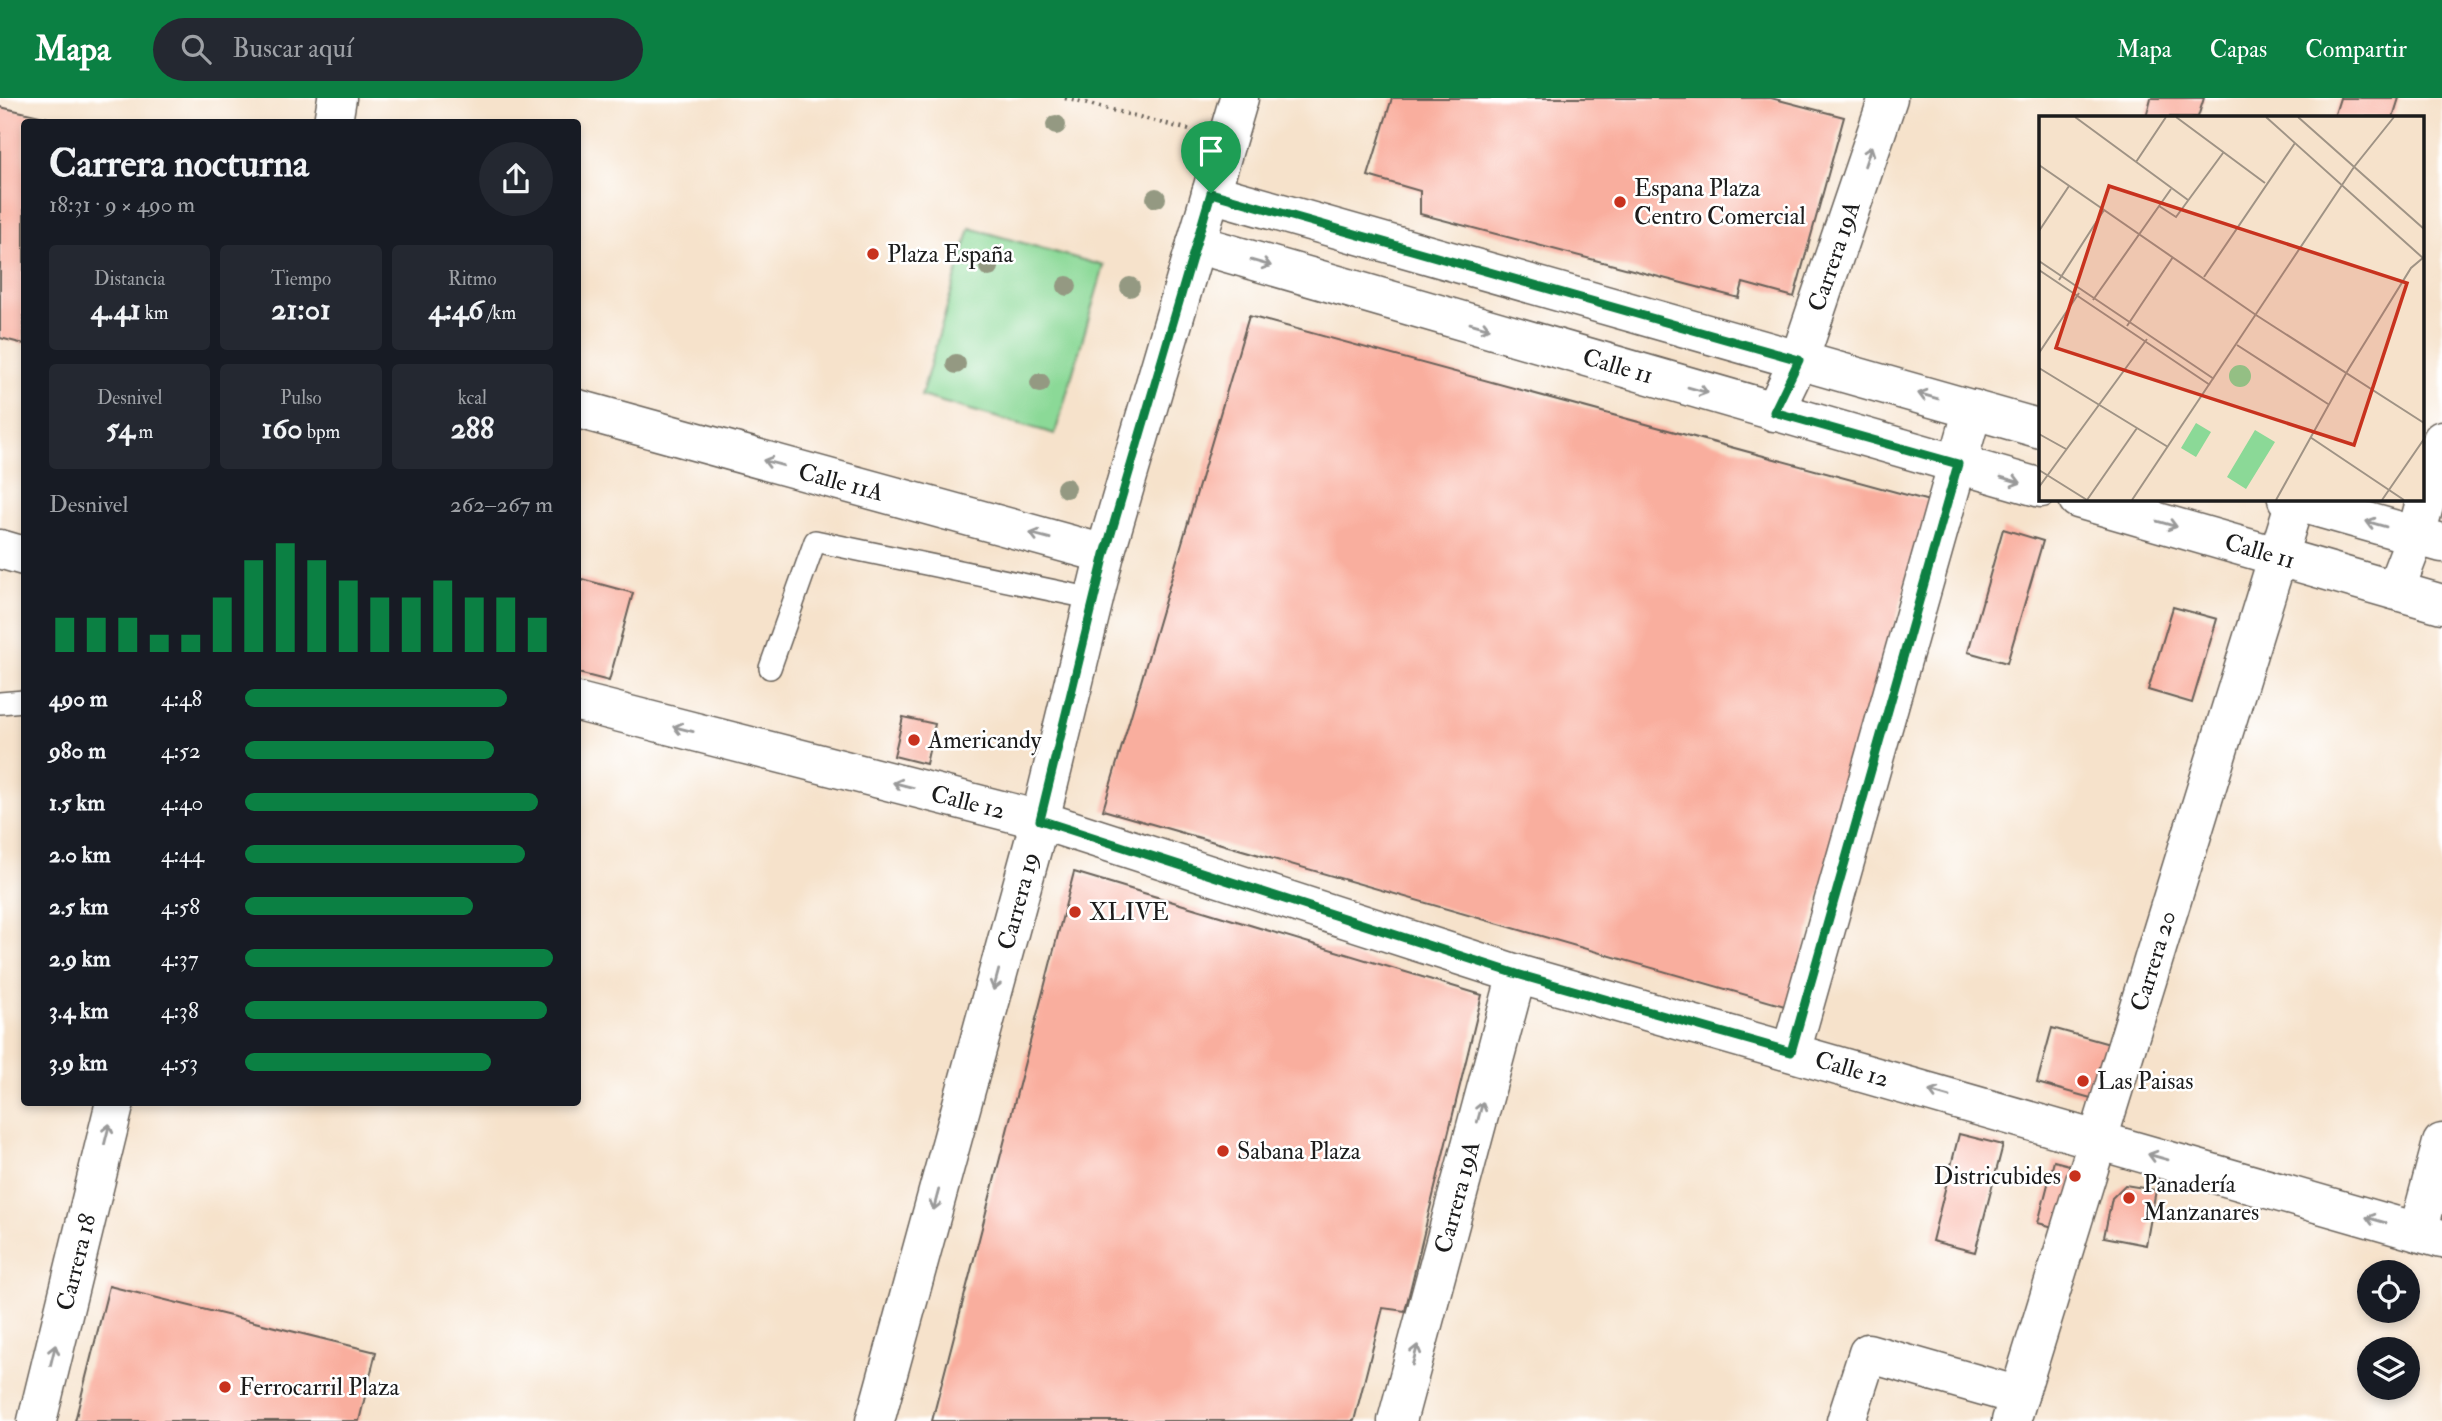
<!DOCTYPE html>
<html lang="es">
<meta charset="utf-8">
<style>
:root{--surface:#171b24;--page:#242831;--text:#f1f3f6;--muted:#9ea1a6;--accent:#0b8043}
body{margin:0;font-family:"IM FELL Double Pica",serif;background:var(--page);color:var(--text);height:100vh;display:flex;flex-direction:column;font-size:26px;white-space:nowrap}
*{box-sizing:border-box;margin:0}
p{font-size:23px;color:var(--muted)}
.icon{flex:none;width:38px;height:38px;fill:none;stroke:currentColor;stroke-width:2;stroke-linecap:round;stroke-linejoin:round}
.map{position:relative;flex:1;overflow:hidden}
.drawer{position:absolute;left:21px;top:21px;width:560px;height:987px;display:flex;flex-direction:column;background:var(--surface);border-radius:7px;box-shadow:0 4px 10px #0003}
.drawer>*{flex:none}
.controls{position:absolute;left:2357px;top:1162px;display:grid;gap:14px}
.controls a{display:grid;place-items:center;width:63px;height:63px;border-radius:50%;background:var(--surface);box-shadow:0 4px 10px #0003;font-size:35px}
.pin{position:absolute;display:grid;place-items:center;width:60px;height:60px;color:#fff;margin:-72px -30px;border-radius:50% 50% 50% 0;rotate:-45deg;box-shadow:0 0 7px #0007}
.pin .icon{rotate:45deg}
.round{display:grid;place-items:center;flex:none;width:74px;height:74px;border-radius:37px;background:var(--page)}
.overview{display:flex;align-items:center;justify-content:space-between;height:119px;padding:0 28px}
h1{font-size:38px;font-weight:700;line-height:52px}
.figures{display:grid;grid-template-columns:repeat(3,1fr);gap:10px;height:119px;padding:7px 28px}
.figures div{display:grid;align-content:center;border-radius:7px;background:var(--page);text-align:center}
.figures b{font-size:30px;font-weight:700}
.figures small{font-size:19px;font-weight:400}
.figures p{font-size:19px}
.chart{height:196px;padding:14px 28px}
.chart p{display:flex;justify-content:space-between}
.chart svg{width:100%;height:126px;margin-top:7px;stroke:var(--accent);stroke-width:6}
ul{padding:0 28px;list-style:none;font-size:23px}
li{display:grid;grid-template-columns:112px 84px 1fr;align-items:center;height:52px}
li i{height:18px;border-radius:9px;background:var(--accent)}
header{display:flex;align-items:center;gap:42px;box-sizing:border-box;height:98px;padding:0 35px;background:var(--accent);color:#fff}
header strong{font-size:33px}
nav{display:flex;gap:38px;margin-inline-start:auto;font-size:24px}
.search{width:490px;height:63px;background:var(--page);display:flex;align-items:center;gap:18px;box-sizing:border-box;padding:0 24px;border-radius:38px;color:var(--muted);font-size:26px}
.map>svg:first-child{display:block}
.green{fill:#8bd997;stroke:#547a5a;stroke-width:2}
.building{fill:#f9ae9e}
.lines{fill:none;stroke-linecap:round;stroke-linejoin:round}
.service-casing{stroke:#686159;stroke-width:24}
.minor-casing{stroke:#686159;stroke-width:41}
.tertiary-casing{stroke:#686159;stroke-width:41}
.path{stroke:#686159;stroke-width:4.5;stroke-dasharray:2 5;stroke-linecap:butt}
.service{stroke:#fff;stroke-width:21}
.minor{stroke:#fff;stroke-width:38}
.tertiary{stroke:#fff;stroke-width:38}
.tree{fill:#949982}
.oneway{stroke:#999}
.route-casing{stroke:#fff;stroke-width:14}
.route{stroke:#0b8043;stroke-width:9}
.poi-dot{fill:#c8321e;stroke:#fff;stroke-width:2.5}
.labels{text-anchor:middle;stroke-width:5;stroke-linejoin:round;paint-order:stroke}
.poi-label{font-size:24px;fill:#1c1c1c;stroke:#fff;text-anchor:start}
.street-label{font-size:24px;fill:#1c1c1c;stroke:#fff}
.inset-road{fill:none;stroke:#9f9385;stroke-width:2}
.view{fill:#c8321e;fill-opacity:0.15;stroke:#c8321e;stroke-width:3.5}
.inset-edge{fill:none;stroke:#1c1c1c;stroke-width:3.5}
</style>
<header>
<strong>Mapa</strong>
<div class="search"><svg class="icon" aria-label="search" viewBox="0 0 24 24"><circle cx="10" cy="10" r="6"/><path d="M15 15l6 6"/></svg>Buscar aquí</div>
<nav><a>Mapa</a><a>Capas</a><a>Compartir</a></nav>
</header>
<div class="map">
<svg width="2442" height="1323" viewBox="0 0 2442 1323">
<rect width="100%" height="100%" fill="#fff"/>
<filter id="ink" filterUnits="userSpaceOnUse"><feTurbulence type="fractalNoise" baseFrequency=".0143" numOctaves="2"/><feDisplacementMap in="SourceGraphic" scale="14" xChannelSelector="R" yChannelSelector="G"/><feConvolveMatrix kernelMatrix="1 2 1 2 8 2 1 2 1" color-interpolation-filters="sRGB"/></filter>
<filter id="wash" filterUnits="userSpaceOnUse"><feTurbulence type="fractalNoise" baseFrequency=".00686" numOctaves="4" result="noise"/><feDisplacementMap in="SourceGraphic" scale="28" xChannelSelector="R" yChannelSelector="G"/><feGaussianBlur stdDeviation="1.57" result="paint"/><feColorMatrix in="noise" values="0 0 0 0 0 0 0 0 0 0 0 0 0 0 0 0 0 1.4 0 .05"/><feComposite in="paint" operator="in"/></filter>
<g filter="url(#wash)">
<rect width="100%" height="100%" fill="#f6e2cb"/>
<path class="green" d="M970,130l134,38 -49,168 -134,-38z"/>
<g id="blocks">
<g class="building">
<path d="M1392,0h379l73,19 -50,180 -51,-14 -4,15 -319,-84v-23l-52,-15z"/>
<path d="M2151,0h53l-6,19h-52z"/>
<path d="M2340,0h59l-6,19h-59z"/>
<path d="M0,9l62,14 -38,1v222l-24,-6z"/>
<path d="M1249,218l680,185 -141,506 -685,-197z"/>
<path d="M2003,431l40,12 -36,122 -39,-11z"/>
<path d="M578,480l55,15 -24,88 -31,-8z"/>
<path d="M2173,509l44,12 -25,84 -44,-13z"/>
<path d="M903,619l32,7 -9,40 -32,-8z"/>
<path d="M1074,774l408,123 -77,316 -22,-3 -29,113h-422z"/>
<path d="M2052,930l61,17 -15,55 -61,-17z"/>
<path d="M1959,1036l44,11 -28,107 -43,-11z"/>
<path d="M2054,1063l31,8 -16,62 -31,-8z"/>
<path d="M2125,1087l31,5 -10,55 -42,-8 8,-39z"/>
<path d="M109,1188l267,66 -17,69h-284z"/>
</g>
</g>
</g>
<g filter="url(#ink)">
<use href="#blocks" fill-opacity="0" stroke="#686159" stroke-width="2"/>
<g class="lines">
<defs>
<g id="service">
<path d="M770,570l45,-127 279,58"/>
<path d="M0,605l24,-2"/>
</g>
<g id="minor">
<path d="M1211,95l830,236"/>
<path d="M1196,146l845,244"/>
<path d="M578,311l527,145"/>
<path d="M1774,314l25,-52 89,-262"/>
<path d="M2078,401l364,105"/>
<path d="M2287,401l155,44"/>
<path d="M2395,492l21,-55 26,-95"/>
<path d="M1040,722l477,154 925,265"/>
<path d="M1791,954l182,-643"/>
<path d="M2418,1134l24,-89"/>
<path d="M1397,1323l120,-447"/>
<path d="M1846,1323l22,-68 151,43"/>
<path d="M2011,1323l284,-920"/>
</g>
<g id="tertiary">
<path d="M333,24l4,-24"/>
<path d="M0,451l24,7"/>
<path d="M578,604l462,118"/>
<path d="M37,1323l78,-319"/>
<path d="M875,1323l165,-601 65,-266 134,-456"/>
</g>
</defs>
<use href="#service" class="service-casing"/>
<use href="#minor" class="minor-casing"/>
<use href="#tertiary" class="tertiary-casing"/>
<path class="path" d="M1065,0l125,32"/>
<use href="#service" class="service"/>
<use href="#minor" class="minor"/>
<use href="#tertiary" class="tertiary"/>
</g>
<g class="tree">
<circle cx="1056" cy="27" r="10"/>
<circle cx="1156" cy="100" r="10"/>
<circle cx="989" cy="169" r="10"/>
<circle cx="1067" cy="188" r="10"/>
<circle cx="1130" cy="189" r="10"/>
<circle cx="956" cy="266" r="10"/>
<circle cx="1040" cy="285" r="10"/>
<circle cx="1066" cy="390" r="10"/>
</g>
<defs><path id="oneway-shaft" d="M-6 0H5M1.5-3L5.5 0L1.5 3" fill="none" stroke-width="1.6" stroke-linecap="round" stroke-linejoin="round" transform="scale(1.75)"/></defs>
<g class="oneway">
<use href="#oneway-shaft" transform="translate(1868 58) rotate(-71)"/>
<use href="#oneway-shaft" transform="translate(1261 165) rotate(16)"/>
<use href="#oneway-shaft" transform="translate(1480 228) rotate(16)"/>
<use href="#oneway-shaft" transform="translate(1698 292) rotate(16)"/>
<use href="#oneway-shaft" transform="translate(1928 298) rotate(-164)"/>
<use href="#oneway-shaft" transform="translate(773 365) rotate(-165)"/>
<use href="#oneway-shaft" transform="translate(2011 382) rotate(16)"/>
<use href="#oneway-shaft" transform="translate(2167 426) rotate(16)"/>
<use href="#oneway-shaft" transform="translate(2376 426) rotate(-164)"/>
<use href="#oneway-shaft" transform="translate(1040 438) rotate(-165)"/>
<use href="#oneway-shaft" transform="translate(683 631) rotate(-166)"/>
<use href="#oneway-shaft" transform="translate(903 687) rotate(-166)"/>
<use href="#oneway-shaft" transform="translate(996 882) rotate(105)"/>
<use href="#oneway-shaft" transform="translate(1939 996) rotate(-164)"/>
<use href="#oneway-shaft" transform="translate(1480 1014) rotate(-75)"/>
<use href="#oneway-shaft" transform="translate(107 1036) rotate(-76)"/>
<use href="#oneway-shaft" transform="translate(2158 1059) rotate(-164)"/>
<use href="#oneway-shaft" transform="translate(936 1102) rotate(105)"/>
<use href="#oneway-shaft" transform="translate(2376 1122) rotate(-164)"/>
<use href="#oneway-shaft" transform="translate(53 1257) rotate(-76)"/>
<use href="#oneway-shaft" transform="translate(1415 1257) rotate(-75)"/>
</g>
</g>
<g class="lines" filter="url(#ink)">
<defs>
<path id="route" d="M1211,95l588,167 -25,52 184,52 -167,588 -274,-78 -477,-154 65,-266z"/>
</defs>
<use href="#route" class="route-casing"/>
<use href="#route" class="route"/>
</g>
<g class="poi-dot">
<circle cx="1620" cy="104" r="7"/>
<circle cx="873" cy="156" r="7"/>
<circle cx="914" cy="642" r="7"/>
<circle cx="1075" cy="814" r="7"/>
<circle cx="2083" cy="983" r="7"/>
<circle cx="1223" cy="1053" r="7"/>
<circle cx="2075" cy="1078" r="7"/>
<circle cx="2129" cy="1100" r="7"/>
<circle cx="225" cy="1289" r="7"/>
</g>
<g class="labels">
<g class="poi-label">
<text x="1634" y="98">Espana Plaza<tspan x="1634" dy="28">Centro Comercial</tspan></text>
<text x="887" y="164">Plaza España</text>
<text x="928" y="650">Americandy</text>
<text x="1089" y="822">XLIVE</text>
<text x="2097" y="991">Las Paisas</text>
<text x="1237" y="1061">Sabana Plaza</text>
<text x="2061" y="1086" text-anchor="end">Districubides</text>
<text x="2143" y="1094">Panadería<tspan x="2143" dy="28">Manzanares</tspan></text>
<text x="239" y="1297">Ferrocarril Plaza</text>
</g>
<g class="street-label">
<text transform="translate(1834 158) rotate(-71)" y="8">Carrera 19A</text>
<text transform="translate(1618 268) rotate(16)" y="8">Calle 11</text>
<text transform="translate(841 384) rotate(15)" y="8">Calle 11A</text>
<text transform="translate(2260 453) rotate(16)" y="8">Calle 11</text>
<text transform="translate(968 704) rotate(14)" y="8">Calle 12</text>
<text transform="translate(1018 803) rotate(-75)" y="8">Carrera 19</text>
<text transform="translate(2153 863) rotate(-73)" y="8">Carrera 20</text>
<text transform="translate(1852 971) rotate(16)" y="8">Calle 12</text>
<text transform="translate(1457 1099) rotate(-75)" y="8">Carrera 19A</text>
<text transform="translate(76 1164) rotate(-76)" y="8">Carrera 18</text>
</g>
</g>
<g transform="translate(2039 18)">
<rect width="385" height="385" fill="#f6e2cb"/>
<path d="M190 260a11 11 0 1 1 22 0a11 11 0 1 1-22 0ZM157,307l15,9 -15,25 -15,-9zM216,314l20,12 -29,47 -19,-12z" fill="#8bd997"/>
<path class="inset-road" d="M36,1l113,83M137,1l89,66M227,1l158,142M259,1l126,112M97,46l30,-45M0,49l217,150 168,108M120,90l17,11 47,-64M0,115l30,-45M0,145l175,118M0,154l171,115M165,161l91,-134M20,164l45,-70M54,184l78,-111M88,210l46,-69M198,229l91,59M0,237l40,-60M0,252l129,79M0,318l27,15M271,321l94,63M0,354l48,30 50,-72M0,371l108,-148M93,384l222,-333 40,-50M237,384l72,-130 63,-102 13,-11M343,384l42,-61"/>
<path class="view" d="M70,70l298,97 -53,162 -298,-97z"/>
<rect width="385" height="385" class="inset-edge"/>
</g>
</svg>
<div class="controls">
<a><svg class="icon" aria-label="locate" viewBox="0 0 24 24"><circle cx="12" cy="12" r="6"/><path d="M12 2v4M12 18v4M2 12h4M18 12h4"/></svg></a>
<a><svg class="icon" aria-label="layers" viewBox="0 0 24 24"><path d="M12 4l9 5-9 5-9-5zM3 14l9 5 9-5"/></svg></a>
</div>
<div class="pin" style="left:1211px;top:95px;background:#1e9e55"><svg class="icon" aria-label="arrive" viewBox="0 0 24 24"><path d="M6 21V4h12l-3 4 3 4H6"/></svg></div>
<section class="drawer">
<div class="overview"><div><h1>Carrera nocturna</h1><p>18:31 · 9 × 490 m</p></div><a class="round"><svg class="icon" aria-label="share" viewBox="0 0 24 24"><path d="M12 15V3M7 8l5-5 5 5M5 13v7h14v-7"/></svg></a></div>
<div class="figures">
<div><p>Distancia</p><b>4.41<small> km</small></b></div>
<div><p>Tiempo</p><b>21:01</b></div>
<div><p>Ritmo</p><b>4:46<small> /km</small></b></div>
</div>
<div class="figures">
<div><p>Desnivel</p><b>54<small> m</small></b></div>
<div><p>Pulso</p><b>160<small> bpm</small></b></div>
<div><p>kcal</p><b>288</b></div>
</div>
<div class="chart"><p><span>Desnivel</span>262–267 m</p>
<svg viewBox="0 0 160 44" preserveAspectRatio="none"><path d="M5 44V32M15 44V32M25 44V32M35 44V38M45 44V38M55 44V25M65 44V12M75 44V6M85 44V12M95 44V19M105 44V25M115 44V25M125 44V19M135 44V25M145 44V25M155 44V32"/></svg>
</div>
<ul>
<li><b>490 m</b>4:48<i style="width:85%"></i></li>
<li><b>980 m</b>4:52<i style="width:81%"></i></li>
<li><b>1.5 km</b>4:40<i style="width:95%"></i></li>
<li><b>2.0 km</b>4:44<i style="width:91%"></i></li>
<li><b>2.5 km</b>4:58<i style="width:74%"></i></li>
<li><b>2.9 km</b>4:37<i style="width:100%"></i></li>
<li><b>3.4 km</b>4:38<i style="width:98%"></i></li>
<li><b>3.9 km</b>4:53<i style="width:80%"></i></li>
</ul>
</section>
</div>
